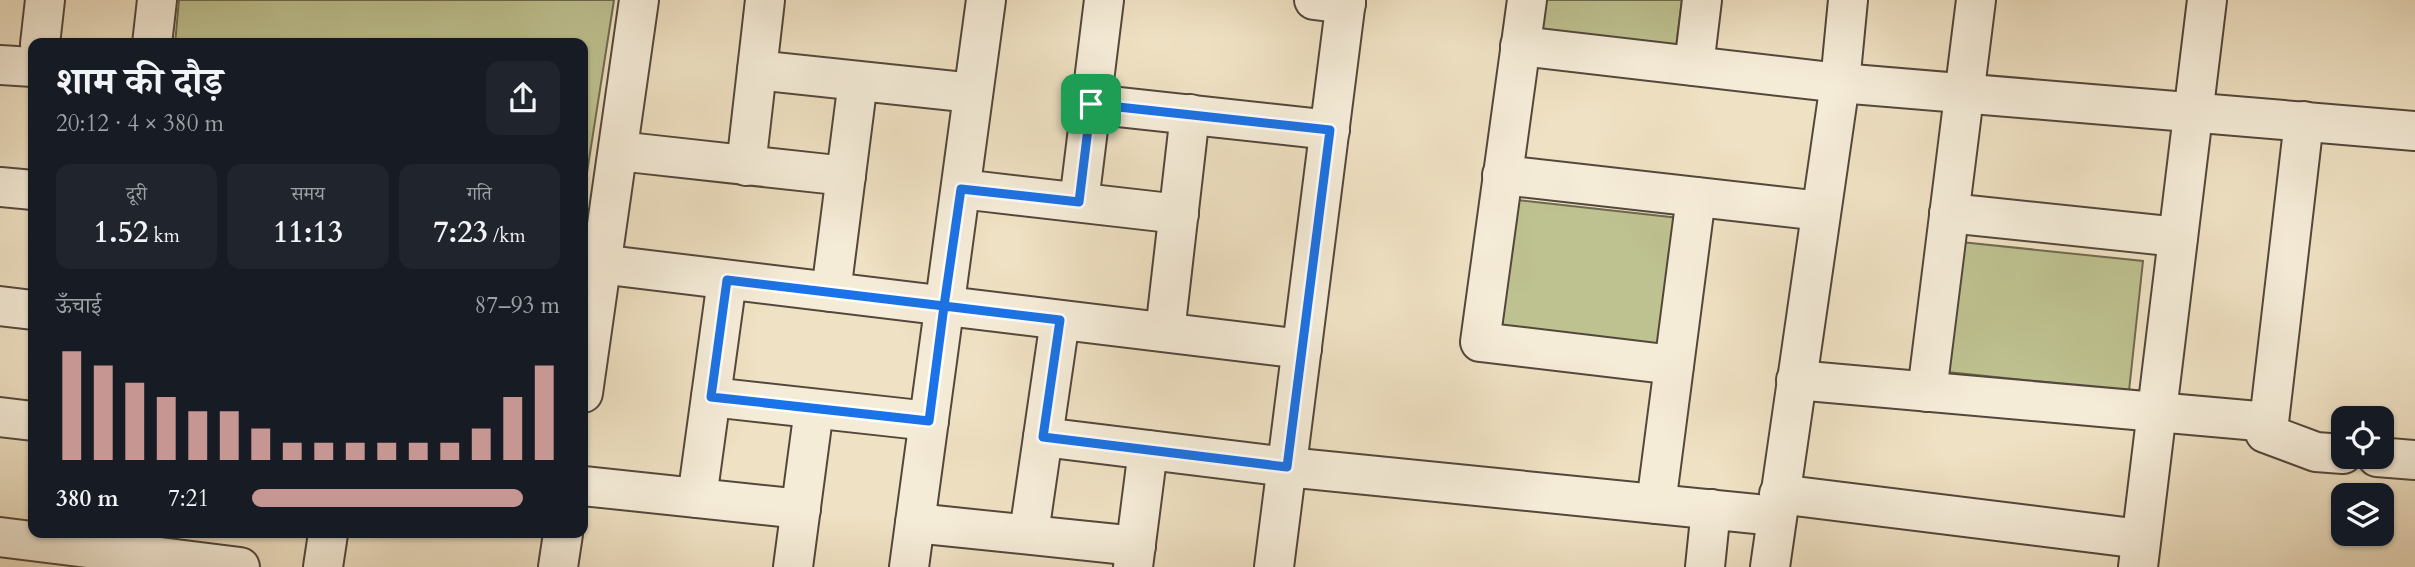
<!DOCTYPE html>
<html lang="hi">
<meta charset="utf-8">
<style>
:root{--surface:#171b24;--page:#20242c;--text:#f1f3f6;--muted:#9ea1a6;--accent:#c59692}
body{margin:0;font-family:Cardo,"Noto Serif Devanagari",serif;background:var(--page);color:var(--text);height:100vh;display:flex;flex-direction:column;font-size:26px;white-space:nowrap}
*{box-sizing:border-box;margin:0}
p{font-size:23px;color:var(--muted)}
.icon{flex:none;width:38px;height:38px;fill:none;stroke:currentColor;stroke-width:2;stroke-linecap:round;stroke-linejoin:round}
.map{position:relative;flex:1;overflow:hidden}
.details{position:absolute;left:28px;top:38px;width:560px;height:500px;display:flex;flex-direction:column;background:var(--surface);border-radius:14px;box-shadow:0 2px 5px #0004}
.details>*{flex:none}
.fabs{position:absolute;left:2331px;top:406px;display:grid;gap:14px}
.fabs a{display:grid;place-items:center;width:63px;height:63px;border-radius:14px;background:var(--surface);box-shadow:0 2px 5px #0004;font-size:35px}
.pin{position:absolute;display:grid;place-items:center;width:60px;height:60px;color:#fff;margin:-30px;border-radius:14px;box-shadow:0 4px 10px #0006}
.round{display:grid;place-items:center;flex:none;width:74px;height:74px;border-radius:14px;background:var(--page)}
.head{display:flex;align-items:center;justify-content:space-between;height:119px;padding:0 28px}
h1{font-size:38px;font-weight:700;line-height:52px}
.figures{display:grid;grid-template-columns:repeat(3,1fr);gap:10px;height:119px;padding:7px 28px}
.figures div{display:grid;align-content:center;border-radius:14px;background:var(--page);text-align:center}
.figures b{font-size:30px;font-weight:700}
.figures small{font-size:19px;font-weight:400}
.figures p{font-size:19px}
.chart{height:196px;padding:14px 28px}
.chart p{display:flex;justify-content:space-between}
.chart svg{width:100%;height:126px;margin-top:7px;stroke:var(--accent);stroke-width:6}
ul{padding:0 28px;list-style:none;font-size:23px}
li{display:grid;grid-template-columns:112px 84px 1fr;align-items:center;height:52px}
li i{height:18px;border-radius:9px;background:var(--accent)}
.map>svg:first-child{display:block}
.green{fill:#bec190;stroke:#6e6a50;stroke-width:2}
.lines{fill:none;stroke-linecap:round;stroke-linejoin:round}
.minor-casing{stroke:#53473c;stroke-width:42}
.minor{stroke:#f5ecd8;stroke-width:38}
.route-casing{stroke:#fff;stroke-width:14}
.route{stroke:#1a73e8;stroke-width:9}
</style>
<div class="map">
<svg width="2415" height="567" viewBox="0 0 2415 567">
<rect width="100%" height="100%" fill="#efe1c3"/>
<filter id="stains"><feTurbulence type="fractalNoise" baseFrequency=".00286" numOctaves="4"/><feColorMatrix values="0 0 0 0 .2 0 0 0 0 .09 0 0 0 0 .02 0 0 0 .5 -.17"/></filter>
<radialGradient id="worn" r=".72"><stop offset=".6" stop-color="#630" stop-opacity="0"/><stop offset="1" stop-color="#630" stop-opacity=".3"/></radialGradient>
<g class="green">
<path d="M179,0h435l-31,198v-154h-408z"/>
<path d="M1545,0h137l-6,47 -135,-17z"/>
<path d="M1517,200l162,18 -14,127 -163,-18z"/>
<path d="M1961,242l182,19 -14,130 -182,-19z"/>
</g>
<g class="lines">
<defs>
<g id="minor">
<path d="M1314,0l32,4"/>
<path d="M1527,0l-47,342 194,23"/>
<path d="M40,44l5,-44"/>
<path d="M152,44l5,-44"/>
<path d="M1520,46l320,37 575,48"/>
<path d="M0,65l33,2"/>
<path d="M1694,66l8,-66"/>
<path d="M757,70l216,23"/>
<path d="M1091,104l239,26"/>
<path d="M2304,121l-35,301 -4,11 51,19 27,2"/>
<path d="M618,151l228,25"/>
<path d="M746,166l19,-166"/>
<path d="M1502,175l319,36"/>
<path d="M0,187l33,3"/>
<path d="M961,189l218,25"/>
<path d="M1079,202l25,-202"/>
<path d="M1949,213l229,24"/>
<path d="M583,262l719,87"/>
<path d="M831,292l27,-211"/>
<path d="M0,306l33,4"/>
<path d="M1165,332l25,-218"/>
<path d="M1796,380l473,42"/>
<path d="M1927,392l49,-392"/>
<path d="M583,393l56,-393"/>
<path d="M711,397l218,24"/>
<path d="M0,417l33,4"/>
<path d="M1043,437l244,30 489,49"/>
<path d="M2377,457l38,3"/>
<path d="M583,486l218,23"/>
<path d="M1779,494l362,45"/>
<path d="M697,498l30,-218"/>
<path d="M1656,504l40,-307"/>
<path d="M915,523l221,23"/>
<path d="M1029,533l31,-213"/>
<path d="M0,537l240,30"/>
<path d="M323,567l5,-33"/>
<path d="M558,567l5,-33"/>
<path d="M793,567l21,-158"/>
<path d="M909,567l77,-567"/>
<path d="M1133,567l15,-117"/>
<path d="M1274,567l72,-567"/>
<path d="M1705,567l6,-58"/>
<path d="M1770,567l70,-484 8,-83"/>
<path d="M2138,567l69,-567"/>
</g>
</defs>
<use href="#minor" class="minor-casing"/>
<use href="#minor" class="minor"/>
</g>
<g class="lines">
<defs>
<path id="route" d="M1091,104l-12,98 -118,-13 -17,117 -217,-26 -16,117 218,24 15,-115 116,14 -17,117 244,30 43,-337 -239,-26"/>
</defs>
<use href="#route" class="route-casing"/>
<use href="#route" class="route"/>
</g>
<rect width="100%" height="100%" filter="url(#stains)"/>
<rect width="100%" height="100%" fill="url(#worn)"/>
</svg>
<div class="fabs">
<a><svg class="icon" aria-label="locate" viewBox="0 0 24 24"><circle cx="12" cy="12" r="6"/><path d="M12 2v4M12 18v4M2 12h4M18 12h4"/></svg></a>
<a><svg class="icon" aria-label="layers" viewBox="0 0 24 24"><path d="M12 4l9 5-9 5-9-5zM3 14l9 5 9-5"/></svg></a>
</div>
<div class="pin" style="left:1091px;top:104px;background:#1e9e55"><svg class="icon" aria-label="arrive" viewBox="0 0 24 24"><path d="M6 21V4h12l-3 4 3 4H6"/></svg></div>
<section class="details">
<div class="head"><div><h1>शाम की दौड़</h1><p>20:12 · 4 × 380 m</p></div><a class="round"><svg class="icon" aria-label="share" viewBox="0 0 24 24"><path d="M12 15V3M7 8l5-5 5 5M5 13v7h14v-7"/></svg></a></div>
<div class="figures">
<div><p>दूरी</p><b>1.52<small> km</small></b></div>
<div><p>समय</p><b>11:13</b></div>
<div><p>गति</p><b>7:23<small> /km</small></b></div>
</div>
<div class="chart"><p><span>ऊँचाई</span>87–93 m</p>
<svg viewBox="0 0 160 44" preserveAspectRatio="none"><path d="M5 44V6M15 44V11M25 44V17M35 44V22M45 44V27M55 44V27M65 44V33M75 44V38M85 44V38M95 44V38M105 44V38M115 44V38M125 44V38M135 44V33M145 44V22M155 44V11"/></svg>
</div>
<ul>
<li><b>380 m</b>7:21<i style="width:88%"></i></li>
</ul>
</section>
</div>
